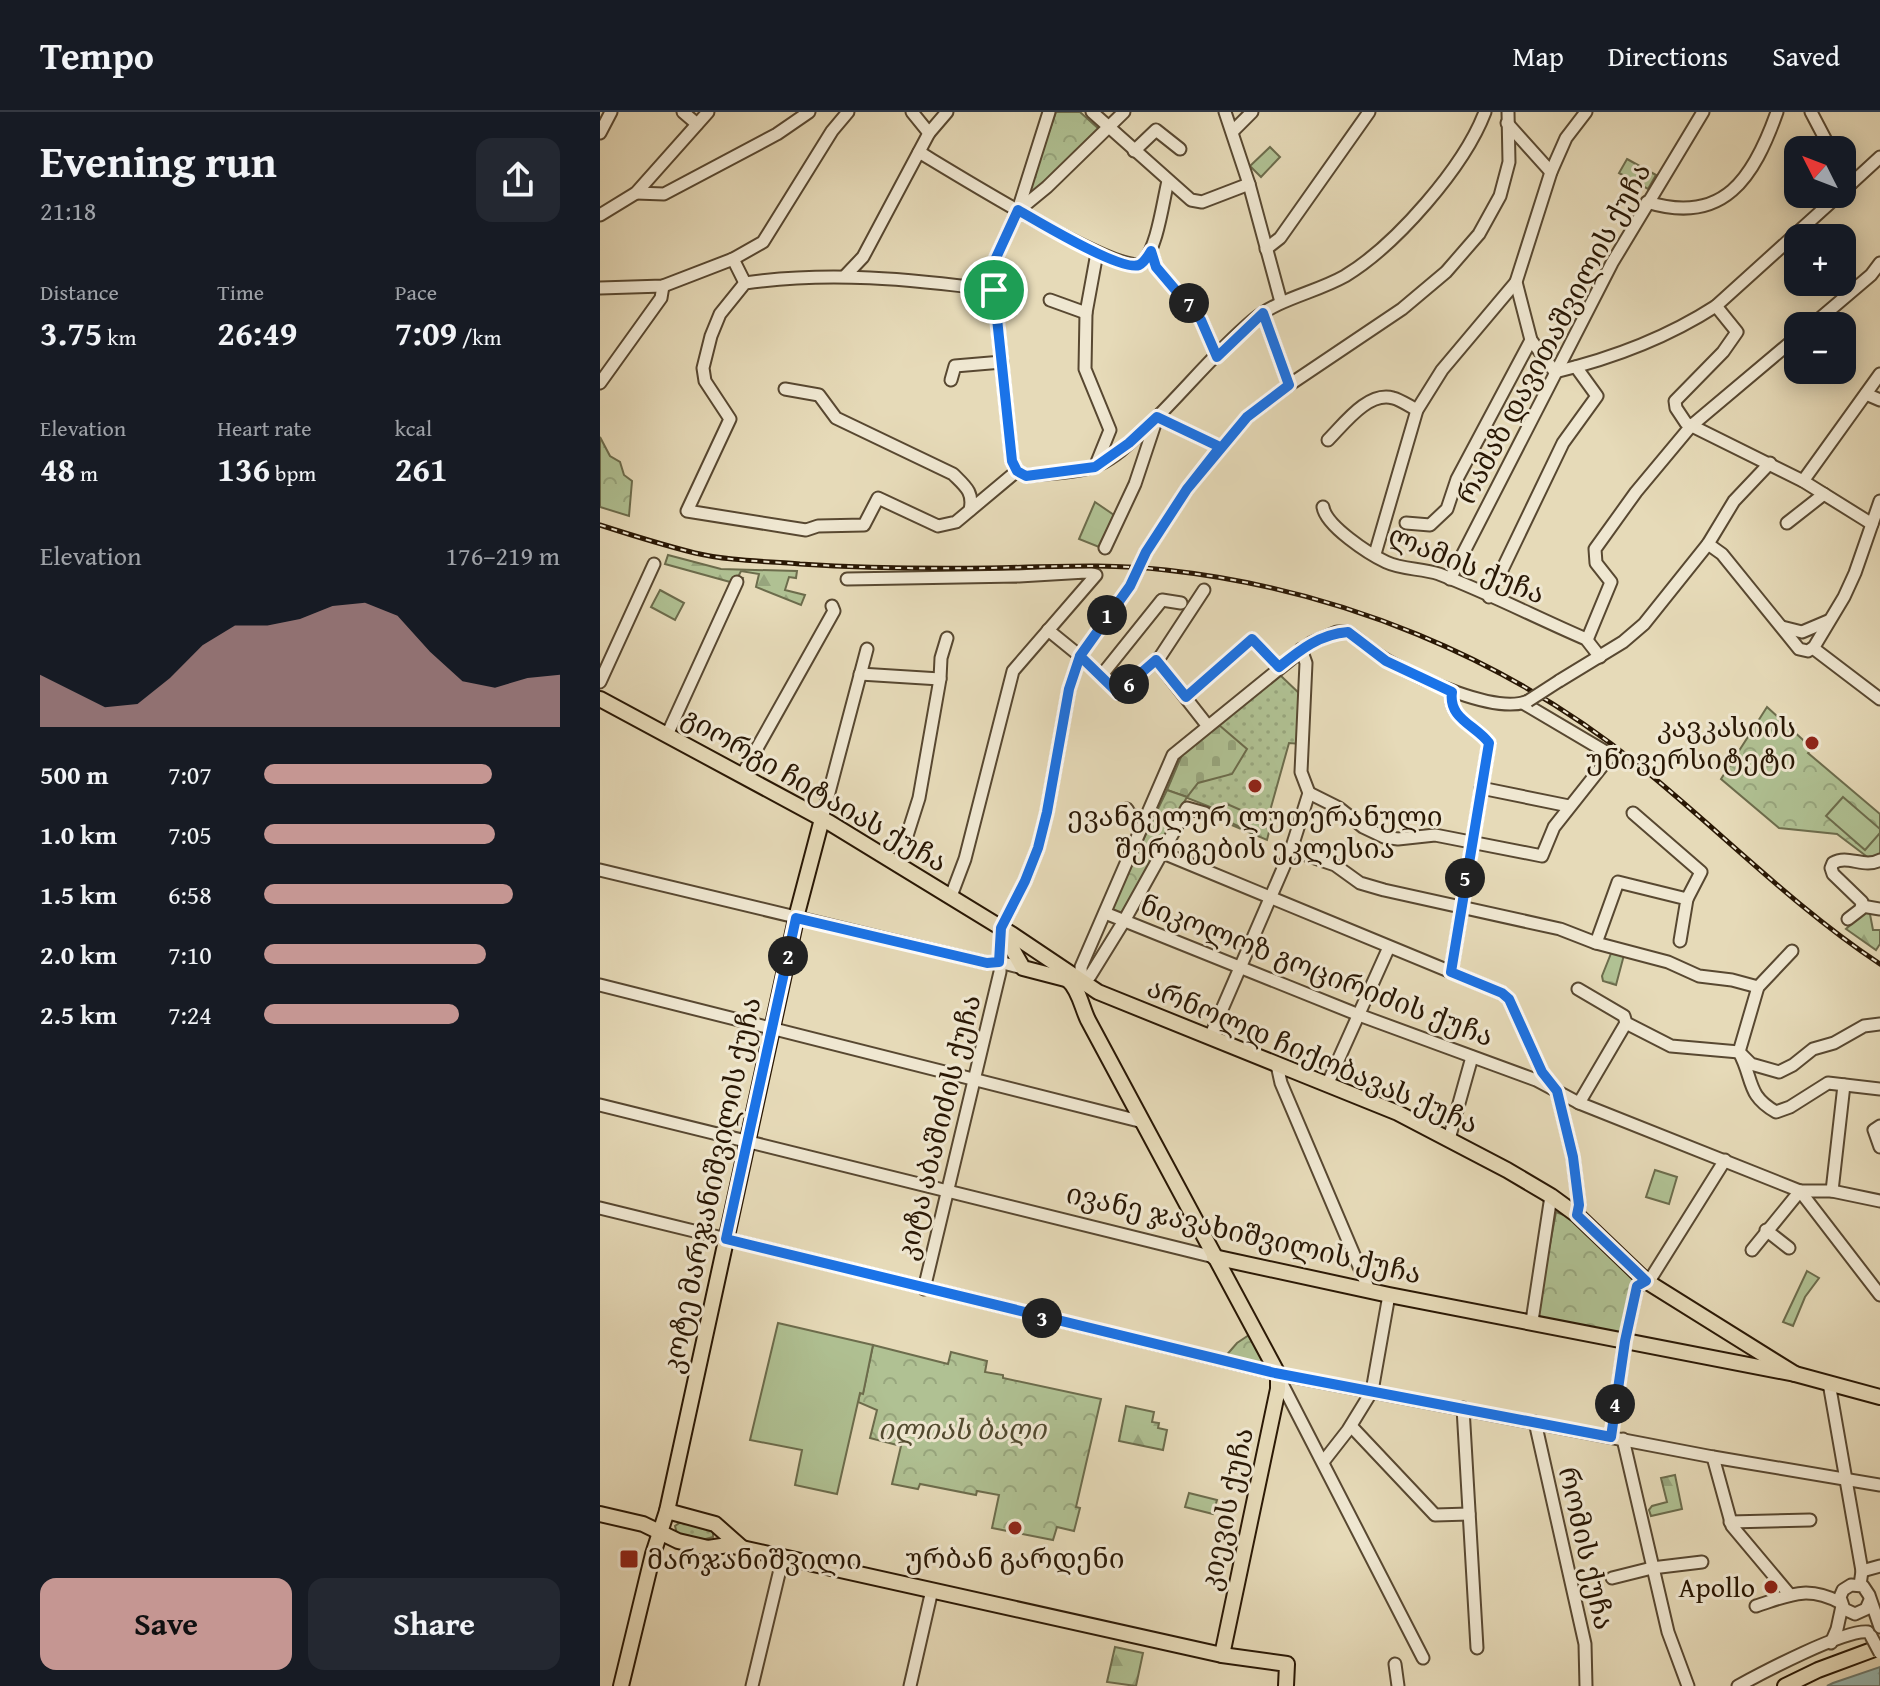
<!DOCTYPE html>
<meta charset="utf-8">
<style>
:root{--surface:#171b24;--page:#242831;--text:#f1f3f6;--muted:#9ea1a6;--line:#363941;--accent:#c59692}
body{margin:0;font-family:"Gentium Book Plus","Noto Serif Georgian",serif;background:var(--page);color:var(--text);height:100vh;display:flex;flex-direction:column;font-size:30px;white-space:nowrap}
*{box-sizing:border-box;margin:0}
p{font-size:26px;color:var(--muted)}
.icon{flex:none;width:44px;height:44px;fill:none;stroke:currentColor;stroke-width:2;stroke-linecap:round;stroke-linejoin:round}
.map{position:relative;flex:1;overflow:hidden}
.details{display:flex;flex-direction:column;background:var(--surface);width:600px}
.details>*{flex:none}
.needle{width:52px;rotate:312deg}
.fabs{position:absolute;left:1184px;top:24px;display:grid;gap:16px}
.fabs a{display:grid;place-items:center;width:72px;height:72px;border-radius:16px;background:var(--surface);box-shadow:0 4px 20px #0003;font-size:40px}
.pin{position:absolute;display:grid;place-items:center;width:68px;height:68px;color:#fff;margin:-34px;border:4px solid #fff;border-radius:50%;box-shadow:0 2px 8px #0007}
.km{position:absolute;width:40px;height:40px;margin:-20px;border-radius:50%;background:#222;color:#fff;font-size:22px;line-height:40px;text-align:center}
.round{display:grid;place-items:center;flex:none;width:84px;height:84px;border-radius:16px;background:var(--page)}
.head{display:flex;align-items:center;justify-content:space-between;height:136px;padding:0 40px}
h1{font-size:44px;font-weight:800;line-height:60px}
.metrics{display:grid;grid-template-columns:repeat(3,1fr);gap:12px;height:136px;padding:8px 40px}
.metrics div{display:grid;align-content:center}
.metrics b{font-size:34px;font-weight:800}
.metrics small{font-size:22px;font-weight:400}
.metrics p{font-size:22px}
.chart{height:224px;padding:16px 40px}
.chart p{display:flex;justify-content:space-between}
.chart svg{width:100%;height:144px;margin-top:8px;fill:var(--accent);opacity:.7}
.action{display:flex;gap:16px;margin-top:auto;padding:16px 40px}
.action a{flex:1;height:92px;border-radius:16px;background:var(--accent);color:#111;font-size:32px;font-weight:800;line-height:92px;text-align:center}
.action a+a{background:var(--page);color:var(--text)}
ul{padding:0 40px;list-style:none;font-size:26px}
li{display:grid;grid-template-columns:128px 96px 1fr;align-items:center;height:60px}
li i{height:20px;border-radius:10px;background:var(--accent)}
header{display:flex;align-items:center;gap:48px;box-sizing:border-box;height:112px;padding:0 40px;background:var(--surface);border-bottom:2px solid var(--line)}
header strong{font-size:38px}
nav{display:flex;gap:44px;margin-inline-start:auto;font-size:28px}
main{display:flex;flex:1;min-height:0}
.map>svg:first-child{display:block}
.grass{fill:url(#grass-dots);stroke:#6c6c4c;stroke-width:2}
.forest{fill:url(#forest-firs);stroke:#6c6c4c;stroke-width:2}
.cemetery{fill:url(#cemetery-stones);stroke:#6c6c4c;stroke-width:2}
.park{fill:url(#park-crowns);stroke:#6c6c4c;stroke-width:2}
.pitch{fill:#b0c193;stroke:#6c6c4c;stroke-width:2}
.water{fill:url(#water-ripples);stroke:#6b796e;stroke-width:2}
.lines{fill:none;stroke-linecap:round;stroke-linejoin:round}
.minor-casing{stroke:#584831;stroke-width:15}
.major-casing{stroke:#291704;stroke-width:18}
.minor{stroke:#efe7d1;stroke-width:11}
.major{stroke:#e6dab8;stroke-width:14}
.rail-casing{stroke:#291704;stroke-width:5}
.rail{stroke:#efe7d1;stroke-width:2;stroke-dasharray:6;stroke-linecap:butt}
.minor-bridge-casing{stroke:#584831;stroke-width:15;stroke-linecap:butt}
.minor-bridge{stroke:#efe7d1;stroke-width:11}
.route-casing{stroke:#fff;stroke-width:16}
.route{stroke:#1a73e8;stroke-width:10}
.poi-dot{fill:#8f2418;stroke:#efe7d1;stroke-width:3}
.labels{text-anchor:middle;stroke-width:6;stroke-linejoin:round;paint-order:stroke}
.street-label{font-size:28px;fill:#291704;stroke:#efe7d1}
.poi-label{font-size:28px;fill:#291704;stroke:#efe7d1;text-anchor:end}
.park-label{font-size:28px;font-style:italic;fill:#524a2f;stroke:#efe7d1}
</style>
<header>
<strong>Tempo</strong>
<nav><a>Map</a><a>Directions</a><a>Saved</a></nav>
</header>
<main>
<section class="details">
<div class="head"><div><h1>Evening run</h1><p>21:18</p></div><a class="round"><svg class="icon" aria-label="share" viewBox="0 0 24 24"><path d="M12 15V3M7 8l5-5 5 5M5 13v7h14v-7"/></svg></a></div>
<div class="metrics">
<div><p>Distance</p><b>3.75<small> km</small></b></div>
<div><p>Time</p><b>26:49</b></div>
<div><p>Pace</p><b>7:09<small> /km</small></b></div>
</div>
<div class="metrics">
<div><p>Elevation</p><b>48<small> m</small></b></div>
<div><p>Heart rate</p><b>136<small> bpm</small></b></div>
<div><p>kcal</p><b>261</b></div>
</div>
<div class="chart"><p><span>Elevation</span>176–219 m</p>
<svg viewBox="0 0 160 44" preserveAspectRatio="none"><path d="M0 44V28L10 33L20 38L30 37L40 29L50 19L60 13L70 13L80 11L90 7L100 6L110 10L120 21L130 30L140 32L150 29L160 28V44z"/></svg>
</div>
<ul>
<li><b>500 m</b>7:07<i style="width:77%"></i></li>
<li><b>1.0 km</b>7:05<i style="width:78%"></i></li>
<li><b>1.5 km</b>6:58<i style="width:84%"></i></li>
<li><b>2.0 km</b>7:10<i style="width:75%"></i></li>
<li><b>2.5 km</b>7:24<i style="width:66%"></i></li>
</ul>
<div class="action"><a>Save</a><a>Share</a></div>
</section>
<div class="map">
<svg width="1280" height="1574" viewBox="0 0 1280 1574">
<defs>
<pattern id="grass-dots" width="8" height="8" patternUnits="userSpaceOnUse" patternTransform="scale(2)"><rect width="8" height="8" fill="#b0c193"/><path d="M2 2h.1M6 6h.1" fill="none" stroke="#97a57d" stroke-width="1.8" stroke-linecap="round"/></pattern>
<pattern id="forest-firs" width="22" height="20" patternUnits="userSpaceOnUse" patternTransform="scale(2)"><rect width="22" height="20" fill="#b0c193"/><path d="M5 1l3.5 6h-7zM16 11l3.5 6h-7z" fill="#97a57d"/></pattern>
<pattern id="cemetery-stones" width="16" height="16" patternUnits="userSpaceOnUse" patternTransform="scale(2)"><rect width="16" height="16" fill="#b0c193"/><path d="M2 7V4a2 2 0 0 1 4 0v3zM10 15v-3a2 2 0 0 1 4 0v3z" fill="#97a57d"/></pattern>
<pattern id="park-crowns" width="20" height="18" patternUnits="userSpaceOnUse" patternTransform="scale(2)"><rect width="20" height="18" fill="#b0c193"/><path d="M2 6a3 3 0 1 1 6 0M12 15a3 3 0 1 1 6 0" fill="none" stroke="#97a57d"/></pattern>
<pattern id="water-ripples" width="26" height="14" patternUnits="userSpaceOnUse" patternTransform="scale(2)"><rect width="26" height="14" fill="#97bab4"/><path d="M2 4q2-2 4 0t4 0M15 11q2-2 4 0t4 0" fill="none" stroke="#829f99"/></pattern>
</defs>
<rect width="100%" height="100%" fill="#e6dab8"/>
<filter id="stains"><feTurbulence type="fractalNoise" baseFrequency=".0025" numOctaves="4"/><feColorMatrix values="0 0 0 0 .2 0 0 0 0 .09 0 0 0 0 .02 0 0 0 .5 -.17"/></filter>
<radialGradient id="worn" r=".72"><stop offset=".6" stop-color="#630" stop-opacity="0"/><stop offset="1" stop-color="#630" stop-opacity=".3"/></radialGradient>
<g class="grass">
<path d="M680,563l22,21 -1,48 -12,-1 -21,75 4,2 -5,20 -57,-24 3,-8 -46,-18 17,-40z"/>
<path d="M82,1409l31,9v7l-11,3 -25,-6 -2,-8z"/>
</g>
<g class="forest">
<path d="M68,443l53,14 76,2 -1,7 -7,-1 -4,13 20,5 -4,10 -45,-18 3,-13 -18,-3 -3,6 5,1 -2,7 -76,-21z"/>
<path d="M1269,797l4,21h7v14l-4,6 -30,-21 11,-10 -1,-9z"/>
<path d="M526,1294l28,6 -2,10 7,1 -1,5 9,2 -4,20 -44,-9z"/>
<path d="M1075,1363l7,34 -31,7 -2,-6 3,-4 15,-4 -6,-24z"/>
<path d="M515,1535l28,6 -7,33 -29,-4z"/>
</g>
<path class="cemetery" d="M619,613l28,24 -15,25 -34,9 -11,14 -20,-7 17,-40z"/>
<g class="park">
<path d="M456,0h24l20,18 -75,70z"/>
<path d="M0,325l10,19 10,6 4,13 8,6 -3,35 -29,-9z"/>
<path d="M1167,595l45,41 -4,5 72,61v41l-6,7 -37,-28 -58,-6 -58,-49z"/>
<path d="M567,678l20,7 -66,117 -11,-5z"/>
<path d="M1012,839l12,4 -8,30 -13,-4 -1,-5z"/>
<path d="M956,1100l13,5 65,64 -13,56 -85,-18z"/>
<path d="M1207,1159l12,7 -14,19 -12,29 -10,-4z"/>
<path d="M652,1221l15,35 -43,-10 13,-15z"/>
<path d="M273,1233l75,19 3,-12 36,9 -2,11 18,3v3l98,21 -25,108 4,1 -6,23 -17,-4 -4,13 -61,-12 7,-33 -22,-4 -1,4 -56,-11 -2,5 -26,-5 9,-38 -31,-8 7,-28 -19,-8 2,-9h3z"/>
</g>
<g class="pitch">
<path d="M670,35l10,10 -19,20 -11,-11z"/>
<path d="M1027,47l29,16 -8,14 -29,-16z"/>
<path d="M495,390l19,13 -15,32 -20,-8z"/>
<path d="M60,478l24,13 -9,17 -24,-13z"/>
<path d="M1243,685l37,32v4l-15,17 -39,-34z"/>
<path d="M627,692l23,10 -6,15 -23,-11z"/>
<path d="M1055,1058l22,7 -8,27 -23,-7z"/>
<path d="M178,1211l95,22 -10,49 -3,-1 -23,101 -42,-9 7,-35 -52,-10z"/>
<path d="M589,1381l28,7 -4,14 -28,-7z"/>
</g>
<path class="water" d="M1280,1555v19h-53l6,-3z"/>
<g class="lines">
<defs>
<g id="minor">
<path d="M83,0l14,12"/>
<path d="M312,0l17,21"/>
<path d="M492,0l99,88 11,2 47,-18"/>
<path d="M625,0l24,72 32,118"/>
<path d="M1211,0l20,38"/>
<path d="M907,11l44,49"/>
<path d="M633,19l19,-19"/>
<path d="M0,21l11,-21"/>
<path d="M534,39l22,-21 24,19"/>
<path d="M319,40c27,16 205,127 223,111 15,-13 21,-62 26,-82"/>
<path d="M1242,57l9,15"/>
<path d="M1242,80l38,-35"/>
<path d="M36,81l28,1 113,-60 32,-22"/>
<path d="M1047,90c77,24 107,-25 130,-90"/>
<path d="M419,98l28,-23 77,-75"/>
<path d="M0,103l36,-22 72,-81"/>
<path d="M666,137l14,-11 89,-126"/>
<path d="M551,139l5,16 45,53 16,37"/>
<path d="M133,147l12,24"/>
<path d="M245,164l18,-19 66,-124 18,-21"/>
<path d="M0,176l63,-2 70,-27 30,-17 69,-111 16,-19"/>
<path d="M394,178c-83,-11 -165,-19 -249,-7l-25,31 -9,22 -8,32 2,13 25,38 -43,92 119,19 12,-4 46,-1 14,-27 60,28 18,-4 61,-51"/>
<path d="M450,188l36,13"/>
<path d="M1116,194l21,26 -14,20 -48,49 1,7 10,15 117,58 69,43"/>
<path d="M663,201l26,72"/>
<path d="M1211,214l60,-51 9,-12"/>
<path d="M955,260c55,-13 113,-35 161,-66l124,-112"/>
<path d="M955,260l-24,-32 -15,-58 35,-110 15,-34 20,-26"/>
<path d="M351,268l4,-14 47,-4"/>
<path d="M0,271l61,-85 2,-12"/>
<path d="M185,277l34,6 17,23 117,56c12,12 21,18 17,36"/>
<path d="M1266,282l14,6"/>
<path d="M557,305l63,30"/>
<path d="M728,328c16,-16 40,-49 65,-42 8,2 16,8 24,12"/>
<path d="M495,355l15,-37 -25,-61 1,-56 11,-60"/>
<path d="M417,359l9,5c20,-3 54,-3 72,-11 18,-8 33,-23 48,-37 36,-34 68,-75 106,-107 27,-23 63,-28 93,-45 51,-31 119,-109 140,-164"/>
<path d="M417,359l-5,-10 -18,-171 1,-30 23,-50 31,-98"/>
<path d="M1203,369l77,-107"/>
<path d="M723,395c3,19 46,47 63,55 17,8 35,6 53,12 50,19 98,44 147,65l14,18"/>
<path d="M806,411l24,2 17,-16 10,-30 74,-139"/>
<path d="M1187,411l37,-29"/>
<path d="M1108,432l14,10 77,95 9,2 6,-4 30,-50 11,-24 25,-72"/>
<path d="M505,436l30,-64 22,-66"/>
<path d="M775,442l42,-144 25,-40 74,-88"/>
<path d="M247,467l172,-3 67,-4 10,3 -83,96 -48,188 -14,37"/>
<path d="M850,467l162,-316 91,-151"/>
<path d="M889,485l74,-154 34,-47 -21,-29"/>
<path d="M1182,515l20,5 26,-11"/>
<path d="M448,518l32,26 38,37 42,-36 44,-67"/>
<path d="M987,528l24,-58 -15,-19 -1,-14 41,-57 55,-66 107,-90"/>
<path d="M1213,536l67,51"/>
<path d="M701,537l5,14 -5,109 8,21"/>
<path d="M556,548l51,65"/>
<path d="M260,562l80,5"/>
<path d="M501,564l61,-76 19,3"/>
<path d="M959,569l64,-39 21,-18 64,-80 26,-43 36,-38"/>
<path d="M0,570l54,-118"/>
<path d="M586,585l66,-58 27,28"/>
<path d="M67,623l70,-153"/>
<path d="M142,663l92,-164 -2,-5"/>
<path d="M881,676l88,18"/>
<path d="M709,681l30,15 24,19 21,10 14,2 37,-4 107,21 12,-29 57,-72 -88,-52"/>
<path d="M527,697l3,5 15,5"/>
<path d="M1033,701l68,59 -14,27"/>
<path d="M222,707l45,-170"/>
<path d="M691,738l44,15 25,18 24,7 176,39 36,14 72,19 31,14 33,4 26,7"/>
<path d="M563,741l339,140 7,6 33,73 15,19 16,66 6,48 -2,10"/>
<path d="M298,752l21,-66 21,-119 1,-21 6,-20"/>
<path d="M0,758l387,93 12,-1 24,6"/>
<path d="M1262,794l18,3"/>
<path d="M505,801l254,102 177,65 43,23 221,88 80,104"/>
<path d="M1248,807l13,-10 1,-7 -29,-28 -2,-6 2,-5c15,-9 31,6 47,-3"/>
<path d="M996,831l22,-61 69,17 -7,42"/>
<path d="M1192,839l-34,36 -19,65c15,28 7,43 37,60l14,-5 38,-24 52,6"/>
<path d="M851,860l38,-229c-12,-18 -42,-24 -37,-51"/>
<path d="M482,871l-1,-16 92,-212 138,-112 26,-11h11c13,9 26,21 40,29 30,17 108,54 140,40"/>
<path d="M482,871l8,-7 34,-55 63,-113 18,5"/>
<path d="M0,873l543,137"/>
<path d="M978,877l46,27 2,7 45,23 68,6 12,12 28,8 14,-7 20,-16 21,-6 30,-17 16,-2"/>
<path d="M610,925l81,-187 18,-57"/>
<path d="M677,953l4,18 88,207"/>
<path d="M727,973l62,-138"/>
<path d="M979,991l47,-80"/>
<path d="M0,993l614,152"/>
<path d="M1280,1014l-6,4 6,17"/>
<path d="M849,1027l23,-82"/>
<path d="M1200,1079h32l48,10"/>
<path d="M1232,1079l12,-106"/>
<path d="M0,1096l678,166 435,83 167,28"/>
<path d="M1166,1118l23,18"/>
<path d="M1152,1138l48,-59"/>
<path d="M324,1177l76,-317 1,-44 24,-47 13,-33 9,-36 22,-123 11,-33 50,-70 16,-34 41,-63 60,-72 42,-32 113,-76 44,-37 33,-38 21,-38 9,-34 -1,-50"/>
<path d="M932,1209l19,-125"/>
<path d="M679,1266l144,280"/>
<path d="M1229,1271l33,188 -2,14"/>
<path d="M863,1296l14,240"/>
<path d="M935,1310l50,222 1,42"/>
<path d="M751,1314l84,89 34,-1"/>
<path d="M1011,1325l14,-96 12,-55 14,-8 74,-118"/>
<path d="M1023,1327l45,193 20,54"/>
<path d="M1113,1345l19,69 58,69"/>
<path d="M723,1350l25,-32 24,-39 17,-96"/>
<path d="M1130,1410l80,-2"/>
<path d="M1262,1459l18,-5"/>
<path d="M1012,1466l40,-10 50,-6"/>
<path d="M1270,1488l-4,9 -11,5 -11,-5 -4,-12 3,-7 8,-5 12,1 6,9 11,32"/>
<path d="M1156,1494c34,-11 51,-21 85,-3"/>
<path d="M1231,1531l6,-14 5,-23"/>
<path d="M795,1552l3,22"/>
<path d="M152,1574l31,-129"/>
<path d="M310,1574l22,-96"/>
<path d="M1138,1574c24,-13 107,-57 130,-54"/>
</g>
<g id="major">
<path d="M0,587l230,124 183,112 85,57 300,121 109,57 44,26 26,19 69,66 149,93"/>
<path d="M402,819l21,37 54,14"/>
<path d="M468,868c11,9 14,28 20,40l190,354v15l-56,266"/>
<path d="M614,1145l175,38 406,79 85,23"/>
<path d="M67,1399l48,13 26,23"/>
<path d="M0,1402l43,10 35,17 30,7 20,-3 14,3 480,107 65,9 -1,22"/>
<path d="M21,1574l32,-132 14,-43 131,-601 24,-91"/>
<path d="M1185,1574l33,-16 62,-23"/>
</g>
</defs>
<use href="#minor" class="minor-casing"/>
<use href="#major" class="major-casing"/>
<use href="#minor" class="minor"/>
<use href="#major" class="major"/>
<defs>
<path id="rail" d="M0,413c31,10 63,20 95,28 34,8 70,8 105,11 63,4 126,5 190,4 59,-1 117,-5 176,2 172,19 340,87 475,197 80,65 153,140 239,197"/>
</defs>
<use href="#rail" class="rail-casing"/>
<use href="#rail" class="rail"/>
<defs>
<g id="minor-bridge">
<path d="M928,589l31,-20"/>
<path d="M1271,1524l9,17"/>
</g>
</defs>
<use href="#minor-bridge" class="minor-bridge-casing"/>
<use href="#minor-bridge" class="minor-bridge"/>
</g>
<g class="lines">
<defs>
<path id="route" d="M394,178l18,171 5,10 9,5 69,-9 34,-24 28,-26 63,30 -33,42 -41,63 -16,34 -50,70 -11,33 -22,123 -9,36 -13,33 -24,47 -2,34 -12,1 -191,-45 -70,321 549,134 336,64 14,-96 12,-55 9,-5 -69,-66 2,-10 -6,-48 -16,-66 -15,-19 -33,-73 -7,-6 -51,-21 38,-229c-13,-18 -41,-24 -37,-51l-66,-31 -38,-29c-28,2 -48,18 -69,35l-27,-28 -66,58 -30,-37 -38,33 -38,-37 50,-70 16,-34 41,-63 60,-72 42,-32 -26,-72 -46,44 -16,-37 -45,-53 -5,-16c-3,5 -7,12 -12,14 -17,7 -102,-44 -121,-55l-23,50 -1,30"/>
</defs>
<use href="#route" class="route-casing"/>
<use href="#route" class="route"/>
</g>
<g class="poi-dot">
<circle cx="1212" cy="631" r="8"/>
<circle cx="655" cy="674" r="8"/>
<circle cx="415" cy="1416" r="8"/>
<rect x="19" y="1437" width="20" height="20" rx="4"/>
<circle cx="1171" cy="1475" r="8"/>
</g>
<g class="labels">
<g class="street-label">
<text transform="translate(953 221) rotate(-62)" y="10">რამაზ დავითაშვილის ქუჩა</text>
<text transform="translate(867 452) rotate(22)" y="10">ლამის ქუჩა</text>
<text transform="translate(215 677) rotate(30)" y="10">გიორგი ჩიტაიას ქუჩა</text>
<text transform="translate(717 858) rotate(21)" y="10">ნიკოლოზ გოცირიძის ქუჩა</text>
<text transform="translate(713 943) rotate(23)" y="10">არნოლდ ჩიქობავას ქუჩა</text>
<text transform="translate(338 1015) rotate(-76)" y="10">კიტა აბაშიძის ქუჩა</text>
<text transform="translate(111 1073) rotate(-78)" y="10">კოტე მარჯანიშვილის ქუჩა</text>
<text transform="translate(644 1121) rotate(13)" y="10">ივანე ჯავახიშვილის ქუჩა</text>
<text transform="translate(626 1397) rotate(-78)" y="10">კიევის ქუჩა</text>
<text transform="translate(987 1436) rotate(77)" y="10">რომის ქუჩა</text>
</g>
<g class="poi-label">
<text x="1196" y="625">კავკასიის<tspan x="1196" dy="32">უნივერსიტეტი</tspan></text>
<text x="655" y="714" text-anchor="middle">ევანგელურ ლუთერანული<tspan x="655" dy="32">შერიგების ეკლესია</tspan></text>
<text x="415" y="1456" text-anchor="middle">ურბან გარდენი</text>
<text x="47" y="1457" text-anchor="start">მარჯანიშვილი</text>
<text x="1155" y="1485">Apollo</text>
</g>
<g class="park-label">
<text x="362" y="1327">ილიას ბაღი</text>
</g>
</g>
<rect width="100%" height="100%" filter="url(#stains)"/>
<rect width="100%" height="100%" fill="url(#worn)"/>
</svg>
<div class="fabs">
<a><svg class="needle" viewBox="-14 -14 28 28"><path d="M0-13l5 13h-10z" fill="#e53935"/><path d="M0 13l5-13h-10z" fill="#9ea1a6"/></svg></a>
<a>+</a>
<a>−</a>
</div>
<div class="pin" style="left:394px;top:178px;background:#1e9e55"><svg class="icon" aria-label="arrive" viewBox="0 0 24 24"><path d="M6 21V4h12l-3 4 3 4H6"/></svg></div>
<b class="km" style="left:507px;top:503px">1</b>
<b class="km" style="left:188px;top:844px">2</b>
<b class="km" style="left:442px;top:1206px">3</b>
<b class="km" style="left:1015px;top:1292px">4</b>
<b class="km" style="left:865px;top:766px">5</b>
<b class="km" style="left:529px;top:572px">6</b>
<b class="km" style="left:589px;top:191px">7</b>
</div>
</main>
